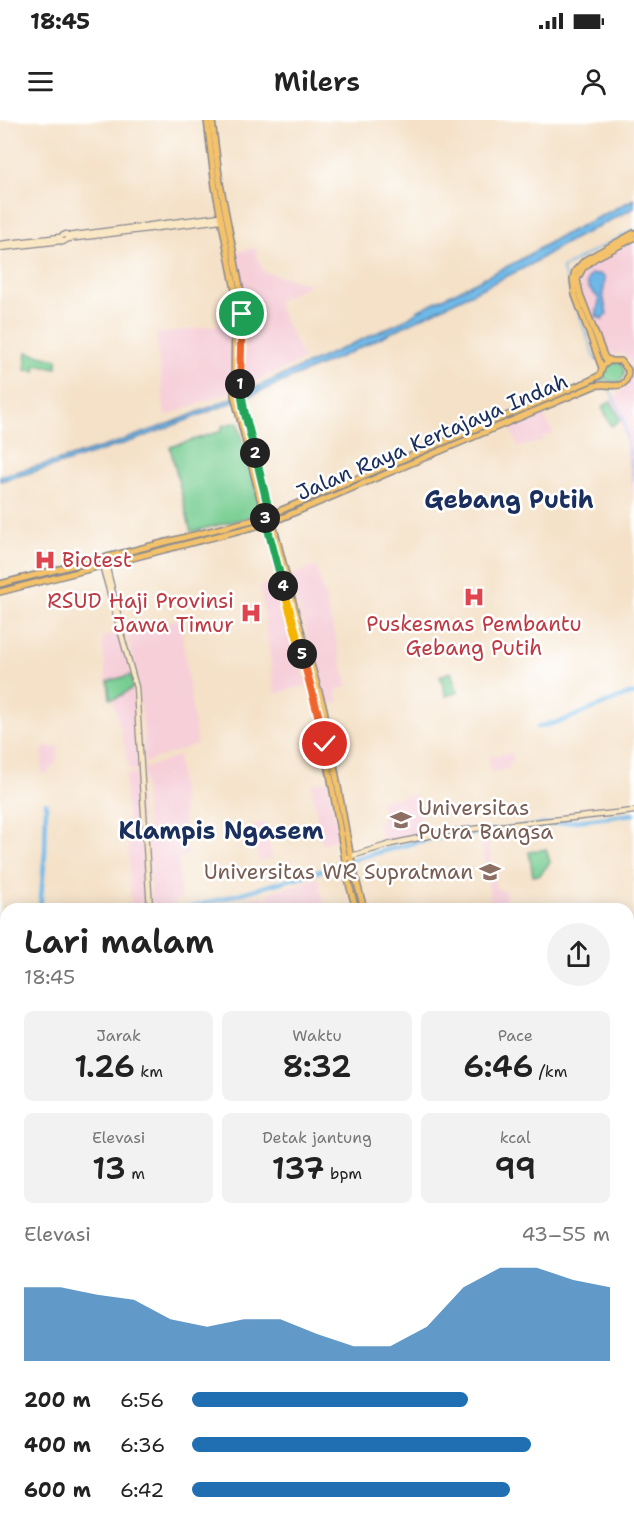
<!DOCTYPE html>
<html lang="id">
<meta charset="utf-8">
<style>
:root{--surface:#fff;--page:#f2f2f2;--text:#222;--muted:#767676;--accent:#1f6fb2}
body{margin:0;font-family:"Shantell Sans",sans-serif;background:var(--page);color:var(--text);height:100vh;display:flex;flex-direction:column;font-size:22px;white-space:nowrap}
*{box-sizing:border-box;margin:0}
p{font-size:20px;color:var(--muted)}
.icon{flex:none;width:33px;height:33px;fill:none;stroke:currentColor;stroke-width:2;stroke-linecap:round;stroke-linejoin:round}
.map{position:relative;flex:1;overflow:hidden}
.panel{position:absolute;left:0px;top:783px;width:634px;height:622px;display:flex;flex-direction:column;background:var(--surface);border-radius:18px 18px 0 0;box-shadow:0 3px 15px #0003}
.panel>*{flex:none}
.pin{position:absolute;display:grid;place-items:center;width:51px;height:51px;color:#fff;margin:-26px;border:3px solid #fff;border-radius:50%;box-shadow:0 2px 6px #0007}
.km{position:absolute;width:30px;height:30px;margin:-15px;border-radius:50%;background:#222;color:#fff;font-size:16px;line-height:30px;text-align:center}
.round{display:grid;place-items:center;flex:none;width:63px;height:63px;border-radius:32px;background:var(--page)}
.headline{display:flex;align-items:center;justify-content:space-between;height:102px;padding:0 24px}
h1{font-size:33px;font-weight:600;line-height:45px}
.figures{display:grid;grid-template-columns:repeat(3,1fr);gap:9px;height:102px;padding:6px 24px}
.figures div{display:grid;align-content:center;border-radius:9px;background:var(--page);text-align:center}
.figures b{font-size:30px;font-weight:600}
.figures small{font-size:16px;font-weight:400}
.figures p{font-size:16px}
.chart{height:168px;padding:12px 24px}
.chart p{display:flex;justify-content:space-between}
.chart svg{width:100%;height:108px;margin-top:6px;fill:var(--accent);opacity:.7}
ul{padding:0 24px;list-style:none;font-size:20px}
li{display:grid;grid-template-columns:96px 72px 1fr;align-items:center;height:45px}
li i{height:15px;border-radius:8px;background:var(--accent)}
.status{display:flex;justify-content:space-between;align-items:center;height:42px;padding:0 30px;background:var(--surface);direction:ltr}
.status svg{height:16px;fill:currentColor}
header{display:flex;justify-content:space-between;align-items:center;height:78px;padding:0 24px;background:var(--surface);font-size:27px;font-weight:600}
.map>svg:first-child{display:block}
.built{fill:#f6cfd9}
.green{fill:#77cd91;stroke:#497e78;stroke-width:1.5}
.water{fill:#6eb8e7;stroke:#4474a2;stroke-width:1.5}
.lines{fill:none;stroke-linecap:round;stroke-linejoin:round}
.stream{stroke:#6eb8e7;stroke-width:1.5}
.canal{stroke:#6eb8e7;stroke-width:3}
.river{stroke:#6eb8e7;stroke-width:4.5}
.secondary-casing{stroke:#888892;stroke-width:7}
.primary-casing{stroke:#888892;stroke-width:8}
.secondary{stroke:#fae7c3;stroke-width:4.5}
.primary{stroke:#f3c26a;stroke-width:5}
.split-1-casing{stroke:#fff;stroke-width:12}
.split-2-casing{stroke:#fff;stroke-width:12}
.split-3-casing{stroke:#fff;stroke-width:12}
.split-4-casing{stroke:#fff;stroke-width:12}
.split-5-casing{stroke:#fff;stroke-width:12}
.split-6-casing{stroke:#fff;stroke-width:12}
.split-7-casing{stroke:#fff;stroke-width:12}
.split-1{stroke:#f0652b;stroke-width:8}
.split-2{stroke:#22a559;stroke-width:8}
.split-3{stroke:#22a559;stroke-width:8}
.split-4{stroke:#22a559;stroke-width:8}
.split-5{stroke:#f5b400;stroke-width:8}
.split-6{stroke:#f0652b;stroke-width:8}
.split-7{stroke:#f5b400;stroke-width:8}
.labels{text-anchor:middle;stroke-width:5;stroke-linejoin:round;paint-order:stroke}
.street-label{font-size:21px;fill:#1b2f5e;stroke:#fff}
.health-label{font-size:21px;fill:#be3a42;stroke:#fff;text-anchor:start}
.education-label{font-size:21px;fill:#785e54;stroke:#fff;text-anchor:start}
.quarter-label{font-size:24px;font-weight:bold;fill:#1b2f5e;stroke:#fff}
</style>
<div class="status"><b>18:45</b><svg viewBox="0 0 49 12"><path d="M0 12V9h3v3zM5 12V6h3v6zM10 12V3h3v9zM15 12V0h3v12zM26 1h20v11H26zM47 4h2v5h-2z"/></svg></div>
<header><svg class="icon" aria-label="menu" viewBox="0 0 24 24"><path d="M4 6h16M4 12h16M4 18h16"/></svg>Milers<svg class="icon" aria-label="person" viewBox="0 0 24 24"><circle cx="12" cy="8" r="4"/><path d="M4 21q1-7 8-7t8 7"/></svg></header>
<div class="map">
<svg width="634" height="1405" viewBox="0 0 634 1405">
<rect width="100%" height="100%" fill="#fff"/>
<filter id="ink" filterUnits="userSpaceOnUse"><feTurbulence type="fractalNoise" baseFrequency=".0167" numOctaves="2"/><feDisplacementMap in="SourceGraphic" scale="12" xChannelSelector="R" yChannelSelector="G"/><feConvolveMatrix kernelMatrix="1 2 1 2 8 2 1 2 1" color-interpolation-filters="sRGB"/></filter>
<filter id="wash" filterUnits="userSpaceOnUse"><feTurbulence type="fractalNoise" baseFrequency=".008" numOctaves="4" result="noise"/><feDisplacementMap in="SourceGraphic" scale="24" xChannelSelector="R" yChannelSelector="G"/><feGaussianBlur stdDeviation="1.35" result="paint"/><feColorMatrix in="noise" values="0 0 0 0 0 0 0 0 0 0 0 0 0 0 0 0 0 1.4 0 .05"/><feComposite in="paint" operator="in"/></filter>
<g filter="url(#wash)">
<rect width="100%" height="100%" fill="#f4e1c7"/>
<g class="built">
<path d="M634,121v261l-13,-82 -10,-19 20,-21 2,-14 -4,-7 -7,-5 -16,1 -25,-62 -1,-13 4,-8 5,-7z"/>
<path d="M256,128l1,10 7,14 46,12 -32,17v5l26,54 -59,26v-82l-9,-52z"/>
<path d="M231,203l-1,69 -65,24 -9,-82z"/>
<path d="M541,290l12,23 -7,4 -1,-2 -2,1 1,5 -26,6 -9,-23z"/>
<path d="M313,447l4,1 31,119 -12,3 3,12 -13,3 -36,-129z"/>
<path d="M275,461l5,8 27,96 -32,9 -15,-108z"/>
<path d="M180,499l17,125 -53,19 -1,-40 -6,-47 -11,-44z"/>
<path d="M120,513l11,42 -25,6 -4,-44z"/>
<path d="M133,568l4,41 1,40 -8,2 -17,-72z"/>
<path d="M43,627h16l-3,15 -9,12h-6z"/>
<path d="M512,633l1,9 -5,1 1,6 -18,3 -2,-16z"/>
<path d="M178,636l9,100 -9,3 3,41h-5v3l-20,6 -4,-1 -9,-139z"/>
<path d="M137,652l5,66 4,71h-15l-6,-133z"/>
<path d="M328,661l11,59 -17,4 -11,-60z"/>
<path d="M416,675l8,38 -41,10 -5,-20 4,-6 -2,-17z"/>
<path d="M266,703l6,36 -14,2 -4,-37z"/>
<path d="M487,713l9,55 9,3 2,18h-15l-12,-75z"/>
<path d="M318,758l7,31h-54l-4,-16z"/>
<path d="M263,775l5,14h-27l-2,-8z"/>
</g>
<g class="green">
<path d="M27,232l30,7v9l-21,-3 -1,6 -10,-1z"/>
<path d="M609,243h11c11,12 -1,27 -14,16l-16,5 13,-7v-8z"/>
<path d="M611,281l10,19 -10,6 -9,-19z"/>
<path d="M238,302l24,92 -71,18 -21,-85 52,-16v-5z"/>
<path d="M451,552l7,20 -12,4 -6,-20z"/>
<path d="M131,555l2,13 -16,10 -7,1 -2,-18z"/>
<path d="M546,729l4,13 -10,13 -7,1 -4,-24z"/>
</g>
<g class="water">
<path d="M634,79v9l-74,38 -30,19 -181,88 -102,44 -109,42 -80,26 -58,16v-5l64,-17 48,-15 59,-21 59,-24 173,-78 16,-11 99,-49 39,-23z"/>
<path d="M591,154h8l6,4 -2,17 4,19 -5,5 -6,-3 3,-14 -1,-5c-7,-6 -16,-13 -7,-23z"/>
</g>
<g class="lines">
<g class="stream">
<path d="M596,241l-34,-93 72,-39"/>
<path d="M608,267l15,29 11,64"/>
</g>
<g class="canal">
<path d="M628,1384l6,-1"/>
<path d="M206,1400l2,5"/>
<path d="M624,1400l1,5"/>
</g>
<g class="river">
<path d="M538,607l24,-6 67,-27h5"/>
<path d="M40,789l5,-57 1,-49"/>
<path d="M186,789l130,-37 45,-15 67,-18 206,-25"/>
<path d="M0,830l6,-2"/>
<path d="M0,1028l6,-1"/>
</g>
</g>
</g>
<g filter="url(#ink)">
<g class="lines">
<defs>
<g id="secondary">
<path d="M67,116l154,-20"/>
<path d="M68,119l-2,-5 -6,3 1,4 2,1 5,-3 153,-19"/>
<path d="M0,124l60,-7"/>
<path d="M0,128l61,-7"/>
<path d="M106,444l15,62"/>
<path d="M102,445l34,122 14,222"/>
<path d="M345,738l46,-14 55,-12 188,-21"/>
<path d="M628,1156h6"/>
<path d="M0,1245l6,-1"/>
<path d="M0,1250l6,-1"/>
</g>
<g id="primary">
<path d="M207,0l8,67 20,103 -1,105 45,179 40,138 31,176 6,21"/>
<path d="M212,0l8,63 22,114 -2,93 2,12 52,204 30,103 28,155 12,45"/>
<path d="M610,240l-4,-1 -2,-3 -24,-62 -3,-15 6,-11 12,-10 39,-20"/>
<path d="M602,248l-27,-73 -2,-16 2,-8 10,-11 49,-27"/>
<path d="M0,464l265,-67 324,-136 11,-6 3,-9 6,-5h12l7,9c0,25 -20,11 -34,16l-322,136 -272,70"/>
<path d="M520,1400v5"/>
<path d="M526,1400l1,5"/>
</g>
</defs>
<use href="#secondary" class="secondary-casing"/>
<use href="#primary" class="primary-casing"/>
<use href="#secondary" class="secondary"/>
<use href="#primary" class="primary"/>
</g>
</g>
<g class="lines" filter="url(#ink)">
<defs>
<path id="split-1" d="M240,264l2,-70"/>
<path id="split-2" d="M240,264l4,26 11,43"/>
<path id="split-3" d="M255,333l15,62 -5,3"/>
<path id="split-4" d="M265,398l18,68"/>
<path id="split-5" d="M283,466l19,68"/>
<path id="split-6" d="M302,534l18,68"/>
<path id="split-7" d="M320,602l5,22"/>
</defs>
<use href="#split-1" class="split-1-casing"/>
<use href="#split-2" class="split-2-casing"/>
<use href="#split-3" class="split-3-casing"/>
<use href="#split-4" class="split-4-casing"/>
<use href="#split-5" class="split-5-casing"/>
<use href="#split-6" class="split-6-casing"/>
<use href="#split-7" class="split-7-casing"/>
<use href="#split-1" class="split-1"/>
<use href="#split-2" class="split-2"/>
<use href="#split-3" class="split-3"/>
<use href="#split-4" class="split-4"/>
<use href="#split-5" class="split-5"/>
<use href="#split-6" class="split-6"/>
<use href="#split-7" class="split-7"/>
</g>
<defs>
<symbol id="hospital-bare" viewBox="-9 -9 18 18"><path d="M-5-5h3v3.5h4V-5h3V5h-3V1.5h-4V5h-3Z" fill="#e0444e" stroke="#fff" stroke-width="2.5" paint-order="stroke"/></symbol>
<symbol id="university-bare" viewBox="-9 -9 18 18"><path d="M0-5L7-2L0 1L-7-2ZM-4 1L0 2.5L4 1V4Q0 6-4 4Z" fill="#8d6e63" stroke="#fff" stroke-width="2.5" paint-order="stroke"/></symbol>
</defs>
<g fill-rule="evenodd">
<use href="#hospital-bare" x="30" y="425" width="30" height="30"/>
<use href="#hospital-bare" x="459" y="462" width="30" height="30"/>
<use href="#hospital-bare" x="236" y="478" width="30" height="30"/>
<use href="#university-bare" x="386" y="685" width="30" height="30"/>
<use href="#university-bare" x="475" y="737" width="30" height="30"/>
</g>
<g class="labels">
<g class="street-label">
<text transform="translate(432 317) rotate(-23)" y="7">Jalan Raya Kertajaya Indah</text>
</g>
<g class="health-label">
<text x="62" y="447">Biotest</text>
<text x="234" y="488" text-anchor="end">RSUD Haji Provinsi<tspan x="234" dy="24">Jawa Timur</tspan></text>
<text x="474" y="511" text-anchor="middle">Puskesmas Pembantu<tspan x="474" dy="24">Gebang Putih</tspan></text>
</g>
<g class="education-label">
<text x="418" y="695">Universitas<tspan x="418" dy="24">Putra Bangsa</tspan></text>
<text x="473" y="759" text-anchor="end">Universitas WR Supratman</text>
</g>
<g class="quarter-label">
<text x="509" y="388">Gebang Putih</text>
<text x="221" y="719">Klampis Ngasem</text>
</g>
</g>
</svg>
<div class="pin" style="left:242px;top:194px;background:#1e9e55"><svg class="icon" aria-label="arrive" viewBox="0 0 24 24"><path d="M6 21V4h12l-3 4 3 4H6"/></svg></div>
<div class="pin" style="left:325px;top:624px;background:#d93025"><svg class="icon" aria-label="check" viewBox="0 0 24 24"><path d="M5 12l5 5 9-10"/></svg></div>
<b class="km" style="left:240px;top:264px">1</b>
<b class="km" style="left:255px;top:333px">2</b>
<b class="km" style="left:265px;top:398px">3</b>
<b class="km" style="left:283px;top:466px">4</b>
<b class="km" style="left:302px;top:534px">5</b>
<section class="panel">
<div class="headline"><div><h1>Lari malam</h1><p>18:45</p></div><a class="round"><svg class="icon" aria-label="share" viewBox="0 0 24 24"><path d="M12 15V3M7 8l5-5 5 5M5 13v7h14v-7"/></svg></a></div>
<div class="figures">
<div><p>Jarak</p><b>1.26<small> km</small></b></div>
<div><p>Waktu</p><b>8:32</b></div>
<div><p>Pace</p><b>6:46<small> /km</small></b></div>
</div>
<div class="figures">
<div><p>Elevasi</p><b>13<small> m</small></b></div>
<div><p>Detak jantung</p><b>137<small> bpm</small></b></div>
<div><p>kcal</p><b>99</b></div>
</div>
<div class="chart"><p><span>Elevasi</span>43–55 m</p>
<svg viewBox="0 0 160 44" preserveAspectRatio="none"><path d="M0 44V14L10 14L20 17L30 19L40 27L50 30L60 27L70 27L80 33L90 38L100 38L110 30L120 14L130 6L140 6L150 11L160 14V44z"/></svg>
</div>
<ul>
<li><b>200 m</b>6:56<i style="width:66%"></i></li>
<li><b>400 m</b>6:36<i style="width:81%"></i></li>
<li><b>600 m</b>6:42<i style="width:76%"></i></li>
</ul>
</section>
</div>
